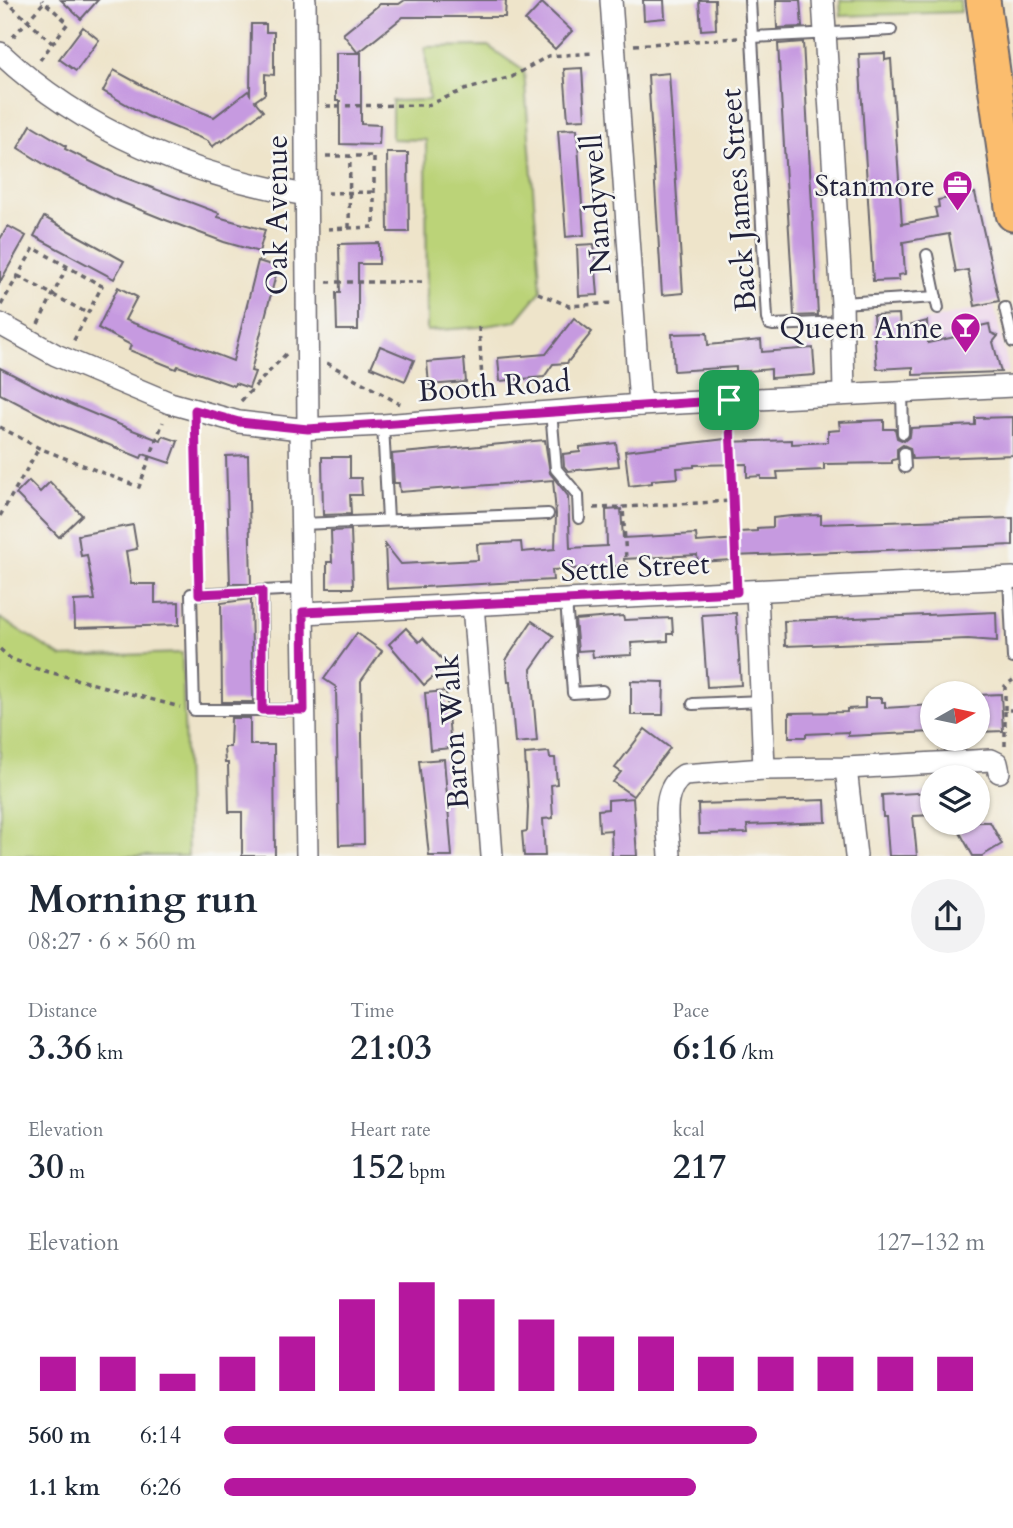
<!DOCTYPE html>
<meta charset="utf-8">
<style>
:root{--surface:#fff;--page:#f2f2f3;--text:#1f2937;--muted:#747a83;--accent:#b5179e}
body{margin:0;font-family:Cardo,serif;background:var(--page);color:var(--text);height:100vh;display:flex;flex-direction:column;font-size:26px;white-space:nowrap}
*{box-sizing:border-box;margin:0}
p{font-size:23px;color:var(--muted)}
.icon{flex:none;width:38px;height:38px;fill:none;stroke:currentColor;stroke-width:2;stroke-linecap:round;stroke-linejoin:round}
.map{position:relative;height:856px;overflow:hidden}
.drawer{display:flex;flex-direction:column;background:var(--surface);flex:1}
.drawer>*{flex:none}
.needle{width:46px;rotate:81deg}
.controls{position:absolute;left:920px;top:681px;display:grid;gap:14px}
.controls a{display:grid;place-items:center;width:70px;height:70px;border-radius:50%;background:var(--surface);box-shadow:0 2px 5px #0004;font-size:35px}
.pin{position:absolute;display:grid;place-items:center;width:60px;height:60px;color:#fff;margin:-30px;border-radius:14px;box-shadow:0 4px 10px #0006}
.round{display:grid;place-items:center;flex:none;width:74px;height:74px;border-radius:37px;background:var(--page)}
.headline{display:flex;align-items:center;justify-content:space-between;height:119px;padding:0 28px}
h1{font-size:38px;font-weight:700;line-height:52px}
.stats{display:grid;grid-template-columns:repeat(3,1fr);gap:10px;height:119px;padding:7px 28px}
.stats div{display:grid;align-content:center}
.stats b{font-size:35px;font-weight:700}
.stats small{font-size:19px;font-weight:400}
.stats p{font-size:19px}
.chart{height:196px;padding:14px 28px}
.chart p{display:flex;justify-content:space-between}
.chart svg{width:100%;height:126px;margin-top:7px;stroke:var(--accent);stroke-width:6}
ul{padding:0 28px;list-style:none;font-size:23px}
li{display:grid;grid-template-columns:112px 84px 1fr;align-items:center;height:52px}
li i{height:18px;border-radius:9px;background:var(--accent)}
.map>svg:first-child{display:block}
.built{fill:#ecd1ea}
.green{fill:#bbd378;stroke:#6e7a5a;stroke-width:2}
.building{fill:#c69ae0}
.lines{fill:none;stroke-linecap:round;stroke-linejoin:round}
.service-casing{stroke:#69666d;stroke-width:14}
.minor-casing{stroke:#69666d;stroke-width:24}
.primary-casing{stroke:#69666d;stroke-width:37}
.path{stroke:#69666d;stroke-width:3.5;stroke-dasharray:5 5;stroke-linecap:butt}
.service{stroke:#fff;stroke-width:10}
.minor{stroke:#fff;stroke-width:21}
.primary{stroke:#fbbd6e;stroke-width:33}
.route-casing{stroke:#fff;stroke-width:14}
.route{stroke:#b5179e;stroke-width:9}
.labels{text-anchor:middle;stroke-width:5;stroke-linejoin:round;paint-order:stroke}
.poi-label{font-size:30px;fill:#22223b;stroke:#f6f6f2;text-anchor:end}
.street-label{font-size:30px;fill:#22223b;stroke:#f6f6f2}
</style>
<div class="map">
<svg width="1013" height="856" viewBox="0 0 1013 856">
<rect width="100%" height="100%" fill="#f6f6f2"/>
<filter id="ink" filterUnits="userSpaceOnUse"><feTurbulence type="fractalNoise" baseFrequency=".0143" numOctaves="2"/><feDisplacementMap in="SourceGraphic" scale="14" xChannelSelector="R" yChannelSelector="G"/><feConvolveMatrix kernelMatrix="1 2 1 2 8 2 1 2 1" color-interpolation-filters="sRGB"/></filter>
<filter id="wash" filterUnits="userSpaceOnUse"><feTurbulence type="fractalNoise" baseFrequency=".00686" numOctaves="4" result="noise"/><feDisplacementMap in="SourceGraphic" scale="28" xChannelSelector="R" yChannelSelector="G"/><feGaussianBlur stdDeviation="1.57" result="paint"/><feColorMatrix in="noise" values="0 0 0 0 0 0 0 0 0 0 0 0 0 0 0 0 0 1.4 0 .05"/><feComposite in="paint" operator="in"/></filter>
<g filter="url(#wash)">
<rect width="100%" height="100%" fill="#eee4ca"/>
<path class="built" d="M994,305l15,67 -97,4 -1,-52z"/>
<g class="green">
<path d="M840,0h120l1,12 -120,4z"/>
<path d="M488,46l36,25 17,220 -25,30 -37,6 -52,4 -1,-191 -34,-1v-38l37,-1 -4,-53z"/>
<path d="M0,618l62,39 120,-4 6,203h-188z"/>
</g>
<g id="blocks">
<g class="building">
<path d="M61,0h37l-17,19z"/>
<path d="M405,0h101l-1,17h-102l-45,36 -15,-19 37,-30h19z"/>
<path d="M643,0h21l1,18 -21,2z"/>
<path d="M699,0h16l1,29 -15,1z"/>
<path d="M776,0h24l2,27 -25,1z"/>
<path d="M542,3l30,28 -17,18 -30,-28z"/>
<path d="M251,24h15v8h8v43l-9,-1v20l-10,7 8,10 -41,31 -1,-2 -9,7 -4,-6 -61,-25 -44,-25 11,-21 44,24 56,23 34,-26 2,3z"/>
<path d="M83,27l16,13 -23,31 -17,-12z"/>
<path d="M803,42l15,273 -24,1 -16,-272z"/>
<path d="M336,53h25v71l19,1 -1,20 -39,-1v-43h-4z"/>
<path d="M885,53v7l6,-1 11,165 35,-7 -2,-9 4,-1 -1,-7 37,-7 24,108 -24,5 -7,-36 -12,2 -7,-38 -46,8 2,32 -7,1 1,5 -26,1 -14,-227z"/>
<path d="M582,68l3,51 -17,1 -4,-51z"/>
<path d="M669,73l14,220 -21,2 -14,-220z"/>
<path d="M31,125l35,21 -1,3 53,26 101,38 -1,4 47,13 -6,22 -35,-10 -61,-23 -52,-21 -59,-29 -34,-21z"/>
<path d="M577,129l7,106 -18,2 -8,-107z"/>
<path d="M387,153h21l1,79h-21z"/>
<path d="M44,217l80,44 -10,18 -80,-43z"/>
<path d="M8,226l18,10 -26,46v-43z"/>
<path d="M379,243v21h-21v66h-21l-1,-37h4l-1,-49z"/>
<path d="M594,244l4,51 -19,1 -2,-51z"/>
<path d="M258,261l20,6 -27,104 4,1 -6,16 -14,-5 -1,3 -56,-20 -2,3 -47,-19 2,-5 -33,-17 20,-41 19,10 -12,23 108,41z"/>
<path d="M899,314l1,14 27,-7 1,22 40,-9 -1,-5 22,-5 2,9 7,3 -5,6 8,30 -88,3v-8l-36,2 -4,-54z"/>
<path d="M574,318l18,14 -25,31 -14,1 -9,13 -44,4 -2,-23 48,-4z"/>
<path d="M707,333l1,12 53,-5 1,12 51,-4 2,27 -44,3v-9l-35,3v-5l-62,4 -2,-37z"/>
<path d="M380,346l34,14 -9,21 -34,-14z"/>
<path d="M464,359l2,23 -37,3 -2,-23z"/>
<path d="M0,368l70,36 60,25 31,12 2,-5 15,5 -8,22 -27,-9 -2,4 -83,-34 -58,-30z"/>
<path d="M1013,417v38l-101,4 -2,-11 -7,-3 -6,4v10l-5,1v3l-68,1v6l-47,2 1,7h-17v-3l-14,1v-13l-53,1v2l-17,1 1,10 -26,2v3l-23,3 -4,-35 101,-12v3l66,-2v4l36,-2v-11l12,-1 -1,-8 45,-2v9h11l2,9 7,3 6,-5 1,-8 64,-3v-7z"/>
<path d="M545,440l5,33 18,23 2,52 37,-2 -1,-36 15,-1 2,29 73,-4 1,8 42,-3v-7l18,-1v-3l16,-1v-9l18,-2 30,-1v9l192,-6v27l-281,11v4l-34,2 -1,-7 -73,4v7l-72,4 1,10 -166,9 -2,-45 16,20 77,-4 -1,-16 44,-2 1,10 33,-3 1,-35 -3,-34 -153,12 -1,-9h-5l-2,-29z"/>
<path d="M616,443l3,23 -51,5 -4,-5 -1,-12 17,-2v-5z"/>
<path d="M248,455l3,129h-21l-4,-128z"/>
<path d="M322,457h28v21h11l1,17h-12l1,19 -28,1z"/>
<path d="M29,481l11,11 10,-10 32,33 -23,22 -43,-43z"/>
<path d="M133,525l4,24 -11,2 5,33h24v19l24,-1v23l-104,3 -1,-27 21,-1 -8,-45 -6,1 -3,-21z"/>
<path d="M351,530l2,58h-26v-26h5l-1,-31z"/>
<path d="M251,599l2,103h-31l-1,-99z"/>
<path d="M996,612l1,29 -29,-2 -183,7 -1,-25z"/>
<path d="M736,613l5,72 -34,2 -5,-72z"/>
<path d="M623,616l1,4 48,-2 1,16h-5v7l-37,2 1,12 -39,2 -1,-7 -14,1 -3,-31z"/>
<path d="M532,621l22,15 -23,33 6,72 -22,2 -5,-61h-2l-2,-22z"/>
<path d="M406,628l13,14 4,-4 24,27 -23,20 -35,-41z"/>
<path d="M357,633l25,18 -21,30 3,163 -25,1 -3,-158 -12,-8z"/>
<path d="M631,681l33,1 -1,33h-32z"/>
<path d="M446,691l5,57 -21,2 -5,-57z"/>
<path d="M1001,694l2,37 -25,1v-37z"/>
<path d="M865,698h16v4h4v6l48,-3v27l-85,4v-4l-42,2v3h-17v-24l58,-1v-3l18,-1z"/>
<path d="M231,718h19v27h24l1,111h-33v-44h-13l-1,-49h-3l-1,-16h6z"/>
<path d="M645,729l25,19 -37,48 -20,-14 8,-10 -6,-4z"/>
<path d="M549,752l1,6h5l2,26 -6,1 2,33 -10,1 2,37h-21l-2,-24 5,-1 1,-24 -3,-53z"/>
<path d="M444,759l8,97h-23l-10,-95z"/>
<path d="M933,792v23l-20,1 4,40h-28l-3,-39h-3l-1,-22z"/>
<path d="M633,798l4,58h-25l-1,-26 -12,1 -1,-21 10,-1v-9z"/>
<path d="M825,800l1,22 -79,3 1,8 -49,1 -1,-30z"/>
<path d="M954,822h36l12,22 -20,12h-9z"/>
</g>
</g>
</g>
<g filter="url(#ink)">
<use href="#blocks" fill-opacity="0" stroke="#69666d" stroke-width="2"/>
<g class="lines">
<defs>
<g id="service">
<path d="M750,0l17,319 2,5 4,1 69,-3"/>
<path d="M752,37l139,-7"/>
<path d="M927,255l11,53"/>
<path d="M842,303l94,-6"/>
<path d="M1005,308l8,34"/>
<path d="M902,391l1,42"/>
<path d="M551,411l5,58 22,26 1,23"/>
<path d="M383,425l5,95"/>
<path d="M904,453l1,14"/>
<path d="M301,524l247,-10"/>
<path d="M1009,579l4,79"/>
<path d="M302,589l-40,2 1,119h41"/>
<path d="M262,591l-71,3 3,116h69"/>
<path d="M566,600l7,93 29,-2"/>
<path d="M693,704l69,-3"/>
</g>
<g id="minor">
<path d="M305,0l3,429"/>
<path d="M611,0l29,405"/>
<path d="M823,0l19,303 2,91"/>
<path d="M0,53c84,79 194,124 306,142"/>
<path d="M0,324l56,31 114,48 69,19 61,7 83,-4 257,-20 373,-19"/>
<path d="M300,429l7,427"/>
<path d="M757,591l7,178"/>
<path d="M473,604l19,252"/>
<path d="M303,613l710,-35"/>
<path d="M846,768l10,88"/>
<path d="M670,856c-1,-26 -12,-65 14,-81l80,-6 82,-1 145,-8 6,3 2,9"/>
</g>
<path id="primary" d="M983,0l30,214"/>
</defs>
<use href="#service" class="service-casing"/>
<use href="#minor" class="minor-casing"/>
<use href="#primary" class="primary-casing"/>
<g class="path">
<path d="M5,0l47,43"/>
<path d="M13,37l31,-35"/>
<path d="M634,45l104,-7"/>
<path d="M40,60l28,-37 -26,-23"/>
<path d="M326,106l102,-1 36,-15 48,-13 36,-21 47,-3"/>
<path d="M326,156h48v71l-48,2"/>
<path d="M327,193l47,-1"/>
<path d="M349,228l1,-72"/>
<path d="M18,276l69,37"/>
<path d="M327,282h100"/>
<path d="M538,293l31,13 45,-3"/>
<path d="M1,305l33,-57 68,38 -29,56"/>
<path d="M38,324l29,-57"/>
<path d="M479,327l4,72"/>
<path d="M327,363l73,41"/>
<path d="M241,401l45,-47"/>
<path d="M729,419l7,153"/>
<path d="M0,427l39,21 100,39 24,-65"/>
<path d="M195,431l4,150"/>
<path d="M594,508l29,-1"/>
<path d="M0,516l39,-68"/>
<path d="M627,577l-4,-70 110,-6"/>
<path d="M0,649l10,9 24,10 146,39"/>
<path d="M1005,710v-24l8,-6"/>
<path d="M1005,746v-36h8"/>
</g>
<use href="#service" class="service"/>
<use href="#minor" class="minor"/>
<use href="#primary" class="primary"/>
</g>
</g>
<g class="lines" filter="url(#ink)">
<defs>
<path id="route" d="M729,400l8,192 -434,20 1,98h-42v-119l-63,3 -4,-184 44,12 69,7z"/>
</defs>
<use href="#route" class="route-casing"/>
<use href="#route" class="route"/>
</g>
<defs>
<symbol id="office-pin" viewBox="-11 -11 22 30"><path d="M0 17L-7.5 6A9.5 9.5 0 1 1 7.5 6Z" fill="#b5179e" stroke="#f6f6f2"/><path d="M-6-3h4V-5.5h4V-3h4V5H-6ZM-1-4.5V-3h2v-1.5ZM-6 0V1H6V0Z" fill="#fff"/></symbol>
<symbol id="bar-pin" viewBox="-11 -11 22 30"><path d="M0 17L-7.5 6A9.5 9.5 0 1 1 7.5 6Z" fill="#b5179e" stroke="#f6f6f2"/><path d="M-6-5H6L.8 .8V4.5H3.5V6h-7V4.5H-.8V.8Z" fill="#fff"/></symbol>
</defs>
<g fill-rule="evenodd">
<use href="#office-pin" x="940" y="168" width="35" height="47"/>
<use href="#bar-pin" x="948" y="310" width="35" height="47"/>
</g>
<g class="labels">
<g class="poi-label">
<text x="935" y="196">Stanmore</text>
<text x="943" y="338">Queen Anne</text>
</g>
<g class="street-label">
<text transform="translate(738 200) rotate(-94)" y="10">Back James Street</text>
<text transform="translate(596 204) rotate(-94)" y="10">Nandywell</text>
<text transform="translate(277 215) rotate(-90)" y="10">Oak Avenue</text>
<text transform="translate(494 386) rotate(-4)" y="10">Booth Road</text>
<text transform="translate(635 567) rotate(-3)" y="10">Settle Street</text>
<text transform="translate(453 732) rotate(-94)" y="10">Baron Walk</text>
</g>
</g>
</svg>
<div class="controls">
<a><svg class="needle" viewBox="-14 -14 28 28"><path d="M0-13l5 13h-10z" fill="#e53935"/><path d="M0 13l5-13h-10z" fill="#747a83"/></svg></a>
<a><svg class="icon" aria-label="layers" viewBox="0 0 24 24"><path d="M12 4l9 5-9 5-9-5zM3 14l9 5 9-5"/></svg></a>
</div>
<div class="pin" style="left:729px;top:400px;background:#1e9e55"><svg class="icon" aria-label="arrive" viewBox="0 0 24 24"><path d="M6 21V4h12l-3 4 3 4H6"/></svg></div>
</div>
<section class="drawer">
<div class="headline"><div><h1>Morning run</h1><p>08:27 · 6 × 560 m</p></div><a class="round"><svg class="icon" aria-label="share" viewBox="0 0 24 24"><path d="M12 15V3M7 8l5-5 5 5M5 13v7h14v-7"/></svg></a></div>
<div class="stats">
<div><p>Distance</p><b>3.36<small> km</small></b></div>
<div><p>Time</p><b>21:03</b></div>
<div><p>Pace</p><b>6:16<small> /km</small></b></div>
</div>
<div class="stats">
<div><p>Elevation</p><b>30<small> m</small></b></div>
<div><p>Heart rate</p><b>152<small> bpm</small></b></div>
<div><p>kcal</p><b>217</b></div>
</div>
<div class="chart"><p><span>Elevation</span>127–132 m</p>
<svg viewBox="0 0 160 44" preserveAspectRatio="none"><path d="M5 44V32M15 44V32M25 44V38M35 44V32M45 44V25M55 44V12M65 44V6M75 44V12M85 44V19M95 44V25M105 44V25M115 44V32M125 44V32M135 44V32M145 44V32M155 44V32"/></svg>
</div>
<ul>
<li><b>560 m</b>6:14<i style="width:70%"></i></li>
<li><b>1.1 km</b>6:26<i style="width:62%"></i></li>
</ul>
</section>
